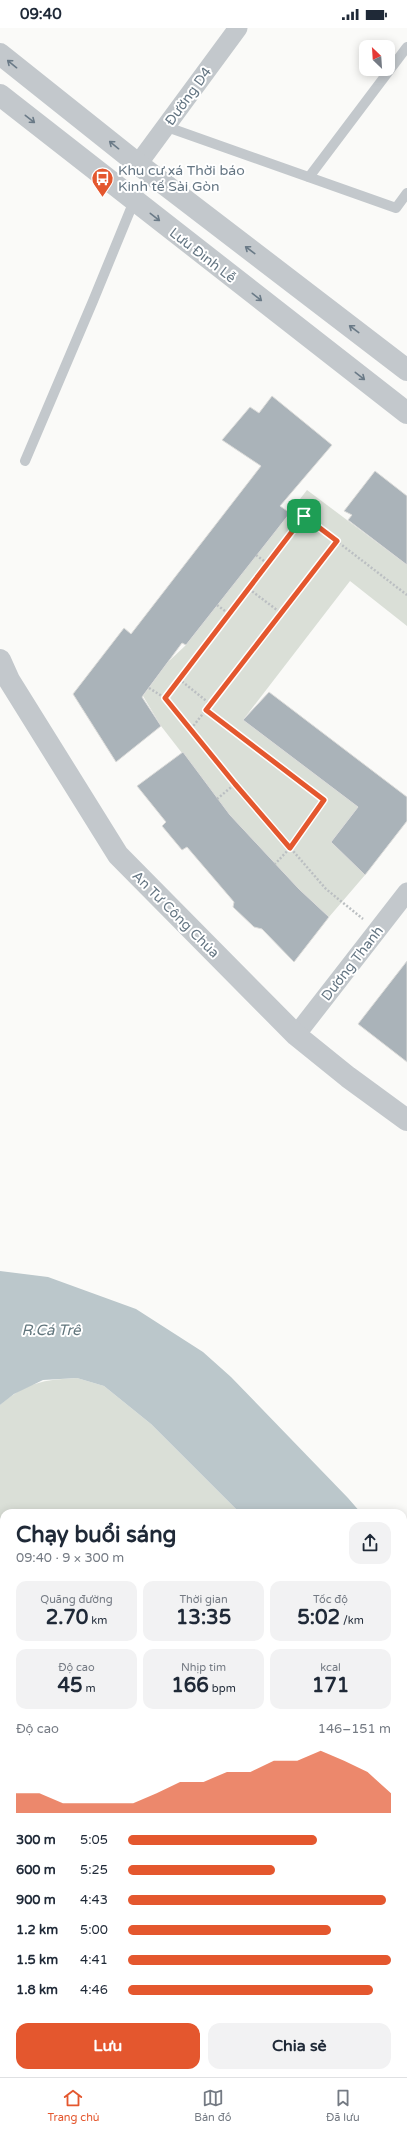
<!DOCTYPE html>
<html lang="vi">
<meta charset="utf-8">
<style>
:root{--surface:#fff;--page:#f2f2f3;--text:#1f2937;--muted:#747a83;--line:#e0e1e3;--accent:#e4572e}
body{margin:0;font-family:"Varela Round",sans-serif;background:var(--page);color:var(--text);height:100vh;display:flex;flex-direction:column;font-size:15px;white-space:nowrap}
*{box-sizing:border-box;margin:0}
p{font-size:13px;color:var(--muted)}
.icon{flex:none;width:22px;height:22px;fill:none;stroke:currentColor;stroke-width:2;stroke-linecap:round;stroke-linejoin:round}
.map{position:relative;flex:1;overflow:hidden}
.side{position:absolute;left:0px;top:1481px;width:407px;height:568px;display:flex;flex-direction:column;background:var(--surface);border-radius:12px 12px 0 0;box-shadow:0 2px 10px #0003}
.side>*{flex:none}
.needle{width:26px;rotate:335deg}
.controls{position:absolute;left:359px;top:12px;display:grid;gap:8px}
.controls a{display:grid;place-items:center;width:36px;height:36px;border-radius:8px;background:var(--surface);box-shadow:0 2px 10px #0003;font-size:20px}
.pin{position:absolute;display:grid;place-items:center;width:34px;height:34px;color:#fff;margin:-17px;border-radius:8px;box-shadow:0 2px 6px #0006}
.round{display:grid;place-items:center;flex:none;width:42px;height:42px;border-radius:12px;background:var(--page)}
.headline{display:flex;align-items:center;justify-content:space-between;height:68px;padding:0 16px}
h1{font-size:22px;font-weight:700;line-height:30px}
.figures{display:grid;grid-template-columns:repeat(3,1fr);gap:6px;height:68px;padding:4px 16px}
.figures div{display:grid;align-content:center;border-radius:10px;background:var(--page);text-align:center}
.figures b{font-size:20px;font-weight:700}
.figures small{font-size:11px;font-weight:400}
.figures p{font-size:11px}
.chart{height:112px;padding:8px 16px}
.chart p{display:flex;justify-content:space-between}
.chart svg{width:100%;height:72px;margin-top:4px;fill:var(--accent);opacity:.7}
.button{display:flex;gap:8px;margin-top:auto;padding:8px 16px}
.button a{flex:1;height:46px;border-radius:12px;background:var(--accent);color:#fff;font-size:16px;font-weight:700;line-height:46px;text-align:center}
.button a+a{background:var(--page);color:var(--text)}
ul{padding:0 16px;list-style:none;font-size:13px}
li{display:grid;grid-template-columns:64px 48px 1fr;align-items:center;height:30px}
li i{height:10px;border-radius:5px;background:var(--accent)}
.status{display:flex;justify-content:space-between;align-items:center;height:28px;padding:0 20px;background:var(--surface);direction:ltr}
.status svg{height:11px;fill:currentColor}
.menu{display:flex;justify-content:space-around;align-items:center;height:56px;border-top:1px solid var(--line);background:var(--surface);font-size:11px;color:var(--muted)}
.menu a{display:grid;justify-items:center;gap:2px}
.menu .current{color:var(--accent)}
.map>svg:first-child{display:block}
.green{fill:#dadfd7}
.water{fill:#bbc7cb}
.building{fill:#aab3b9;stroke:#dcdcda}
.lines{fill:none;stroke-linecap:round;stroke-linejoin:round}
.path{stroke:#bbbfc2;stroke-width:2.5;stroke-dasharray:2 2;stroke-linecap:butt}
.service{stroke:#c3c8cc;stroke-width:10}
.minor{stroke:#c3c8cc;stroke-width:19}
.tertiary{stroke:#c3c8cc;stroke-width:22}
.oneway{stroke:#6a7a87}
.route-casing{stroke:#fff;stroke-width:8}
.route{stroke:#e4572e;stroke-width:5}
.labels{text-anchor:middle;stroke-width:4;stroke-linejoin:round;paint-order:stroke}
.street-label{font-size:14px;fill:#657683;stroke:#fff}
.poi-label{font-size:14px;fill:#657683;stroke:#fff;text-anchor:start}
.water-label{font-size:15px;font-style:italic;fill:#60757c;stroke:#fff}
</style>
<div class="status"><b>09:40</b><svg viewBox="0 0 49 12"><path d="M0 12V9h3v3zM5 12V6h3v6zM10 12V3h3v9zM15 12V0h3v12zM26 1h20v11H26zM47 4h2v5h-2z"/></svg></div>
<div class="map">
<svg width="407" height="2049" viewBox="0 0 407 2049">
<rect width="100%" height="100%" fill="#fafaf8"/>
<g class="green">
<path d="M307,462l100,75v61l-57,-45 -107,139 115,87 -27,35 34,33 -36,42 -30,-28 -69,-74 -69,-89 -18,-30 25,-34 18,-17z"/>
<path d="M77,1350l27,8 47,38 89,89h-236v560h399v-373l4,4v373h-407v-672c27,-23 43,-25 77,-27z"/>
</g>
<g class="water">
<path d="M0,1243l48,6 88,32 67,43 28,25 117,121 13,15h-121l-89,-89 -47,-38 -27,-8 -34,2 -29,14 -14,11z"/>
<path d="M403,1538l4,5v133l-4,-4z"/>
</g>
<g class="building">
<path d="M272,368l60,49 -52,61 10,7 -104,132 -4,-2 -40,54 19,29 -45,36 -43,-68 51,-66 7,6 130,-168 -39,-26 28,-33 9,6z"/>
<path d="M375,443l32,25v69l-59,-45 4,-5 -8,-4z"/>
<path d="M269,664l138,105v24l-42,54 -34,-33 27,-35 -115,-87z"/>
<path d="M183,724l47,63 69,74 30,28 -35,45 -32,-33 -8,-2 -21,-20 1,-5 -47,-55 -5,3 -20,-24 4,-4 -29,-36z"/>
<path d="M407,933v101l-49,-38z"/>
</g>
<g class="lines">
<g class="path">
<path d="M256,527l12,9"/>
<path d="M249,561l32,24"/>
<path d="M217,577l12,9"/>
<path d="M179,651l31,25"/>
<path d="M149,660l16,10 139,-182 103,79"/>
<path d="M165,670l70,86 91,105 37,30"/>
<path d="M206,682l118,90 -34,48 -15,16"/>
<path d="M191,701l146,-188"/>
<path d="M217,771l18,-15"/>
</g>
<g class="service">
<path d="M167,99l229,81 11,-15"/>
<path d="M309,149l98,-130"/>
<path d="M25,433l68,-160 41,-100"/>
</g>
<g class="minor">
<path d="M138,136l100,-136"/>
<path d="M296,1007l111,-143"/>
</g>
<g class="tertiary">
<path d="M0,26l138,110 269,206"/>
<path d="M0,67l407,318"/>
<path d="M0,632l9,20 109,175 178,180 52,42 59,43"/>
</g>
</g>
<defs><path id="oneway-shaft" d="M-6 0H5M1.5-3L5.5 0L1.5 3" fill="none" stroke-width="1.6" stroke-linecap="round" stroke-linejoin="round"/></defs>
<g class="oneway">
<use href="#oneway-shaft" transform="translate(12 36) rotate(-141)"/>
<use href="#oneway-shaft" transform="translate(30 91) rotate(38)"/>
<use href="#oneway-shaft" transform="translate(114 117) rotate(-141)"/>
<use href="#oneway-shaft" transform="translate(155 189) rotate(38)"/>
<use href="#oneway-shaft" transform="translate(250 222) rotate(-143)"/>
<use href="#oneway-shaft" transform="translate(257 269) rotate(38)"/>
<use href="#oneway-shaft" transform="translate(354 301) rotate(-143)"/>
<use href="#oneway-shaft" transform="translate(360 348) rotate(38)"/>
</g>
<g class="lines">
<defs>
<path id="route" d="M304,488l33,25 -131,169 118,90 -34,48 -55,-64 -70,-86z"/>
</defs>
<use href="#route" class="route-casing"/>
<use href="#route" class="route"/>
</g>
<defs>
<symbol id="bus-pin" viewBox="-11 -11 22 30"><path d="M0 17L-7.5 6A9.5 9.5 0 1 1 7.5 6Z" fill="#e4572e" stroke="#fff"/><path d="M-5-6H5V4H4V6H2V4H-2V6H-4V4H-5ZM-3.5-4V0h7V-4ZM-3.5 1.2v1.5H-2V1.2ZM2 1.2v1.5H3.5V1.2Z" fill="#fff"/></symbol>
</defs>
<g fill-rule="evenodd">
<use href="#bus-pin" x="90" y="138" width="25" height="34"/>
</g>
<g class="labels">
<g class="street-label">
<text transform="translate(188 68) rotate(-54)" y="5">Đường D4</text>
<text transform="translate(203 227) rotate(38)" y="5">Lưu Đình Lễ</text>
<text transform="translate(176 886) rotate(45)" y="5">An Tư Công Chúa</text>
<text transform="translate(352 935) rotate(-52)" y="5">Dương Thanh</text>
</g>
<g class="poi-label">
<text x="118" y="147">Khu cư xá Thời báo<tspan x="118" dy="16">Kinh tế Sài Gòn</tspan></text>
</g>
<g class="water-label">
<text x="51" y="1307">R.Cá Trê</text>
</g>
</g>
</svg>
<div class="controls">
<a><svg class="needle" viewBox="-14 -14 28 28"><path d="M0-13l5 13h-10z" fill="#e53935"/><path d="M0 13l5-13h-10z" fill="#747a83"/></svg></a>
</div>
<div class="pin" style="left:304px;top:488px;background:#1e9e55"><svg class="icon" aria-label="arrive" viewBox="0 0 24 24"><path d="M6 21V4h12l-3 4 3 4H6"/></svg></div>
<section class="side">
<div class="headline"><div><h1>Chạy buổi sáng</h1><p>09:40 · 9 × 300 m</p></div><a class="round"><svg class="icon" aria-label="share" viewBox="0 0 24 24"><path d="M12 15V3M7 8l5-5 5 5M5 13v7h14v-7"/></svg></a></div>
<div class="figures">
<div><p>Quãng đường</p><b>2.70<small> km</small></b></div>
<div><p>Thời gian</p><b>13:35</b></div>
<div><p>Tốc độ</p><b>5:02<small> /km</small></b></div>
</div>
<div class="figures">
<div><p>Độ cao</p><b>45<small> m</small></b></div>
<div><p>Nhịp tim</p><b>166<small> bpm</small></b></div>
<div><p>kcal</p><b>171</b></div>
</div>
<div class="chart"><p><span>Độ cao</span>146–151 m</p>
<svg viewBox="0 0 160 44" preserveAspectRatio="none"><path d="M0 44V32L10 32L20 38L30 38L40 38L50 38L60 32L70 25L80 25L90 19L100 19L110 12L120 12L130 6L140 12L150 19L160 32V44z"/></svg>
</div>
<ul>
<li><b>300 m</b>5:05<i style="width:72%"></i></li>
<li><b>600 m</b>5:25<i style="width:56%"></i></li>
<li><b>900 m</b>4:43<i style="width:98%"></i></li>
<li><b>1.2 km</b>5:00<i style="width:77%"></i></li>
<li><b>1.5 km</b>4:41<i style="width:100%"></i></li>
<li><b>1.8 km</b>4:46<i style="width:93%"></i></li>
</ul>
<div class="button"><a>Lưu</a><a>Chia sẻ</a></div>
</section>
</div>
<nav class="menu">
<a class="current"><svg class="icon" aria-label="home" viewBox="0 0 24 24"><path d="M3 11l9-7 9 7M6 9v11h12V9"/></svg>Trang chủ</a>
<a><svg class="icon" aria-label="map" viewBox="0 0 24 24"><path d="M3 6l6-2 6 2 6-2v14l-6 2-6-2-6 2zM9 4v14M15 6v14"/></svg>Bản đồ</a>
<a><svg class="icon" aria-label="saved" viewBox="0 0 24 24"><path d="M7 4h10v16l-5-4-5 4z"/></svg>Đã lưu</a>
</nav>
